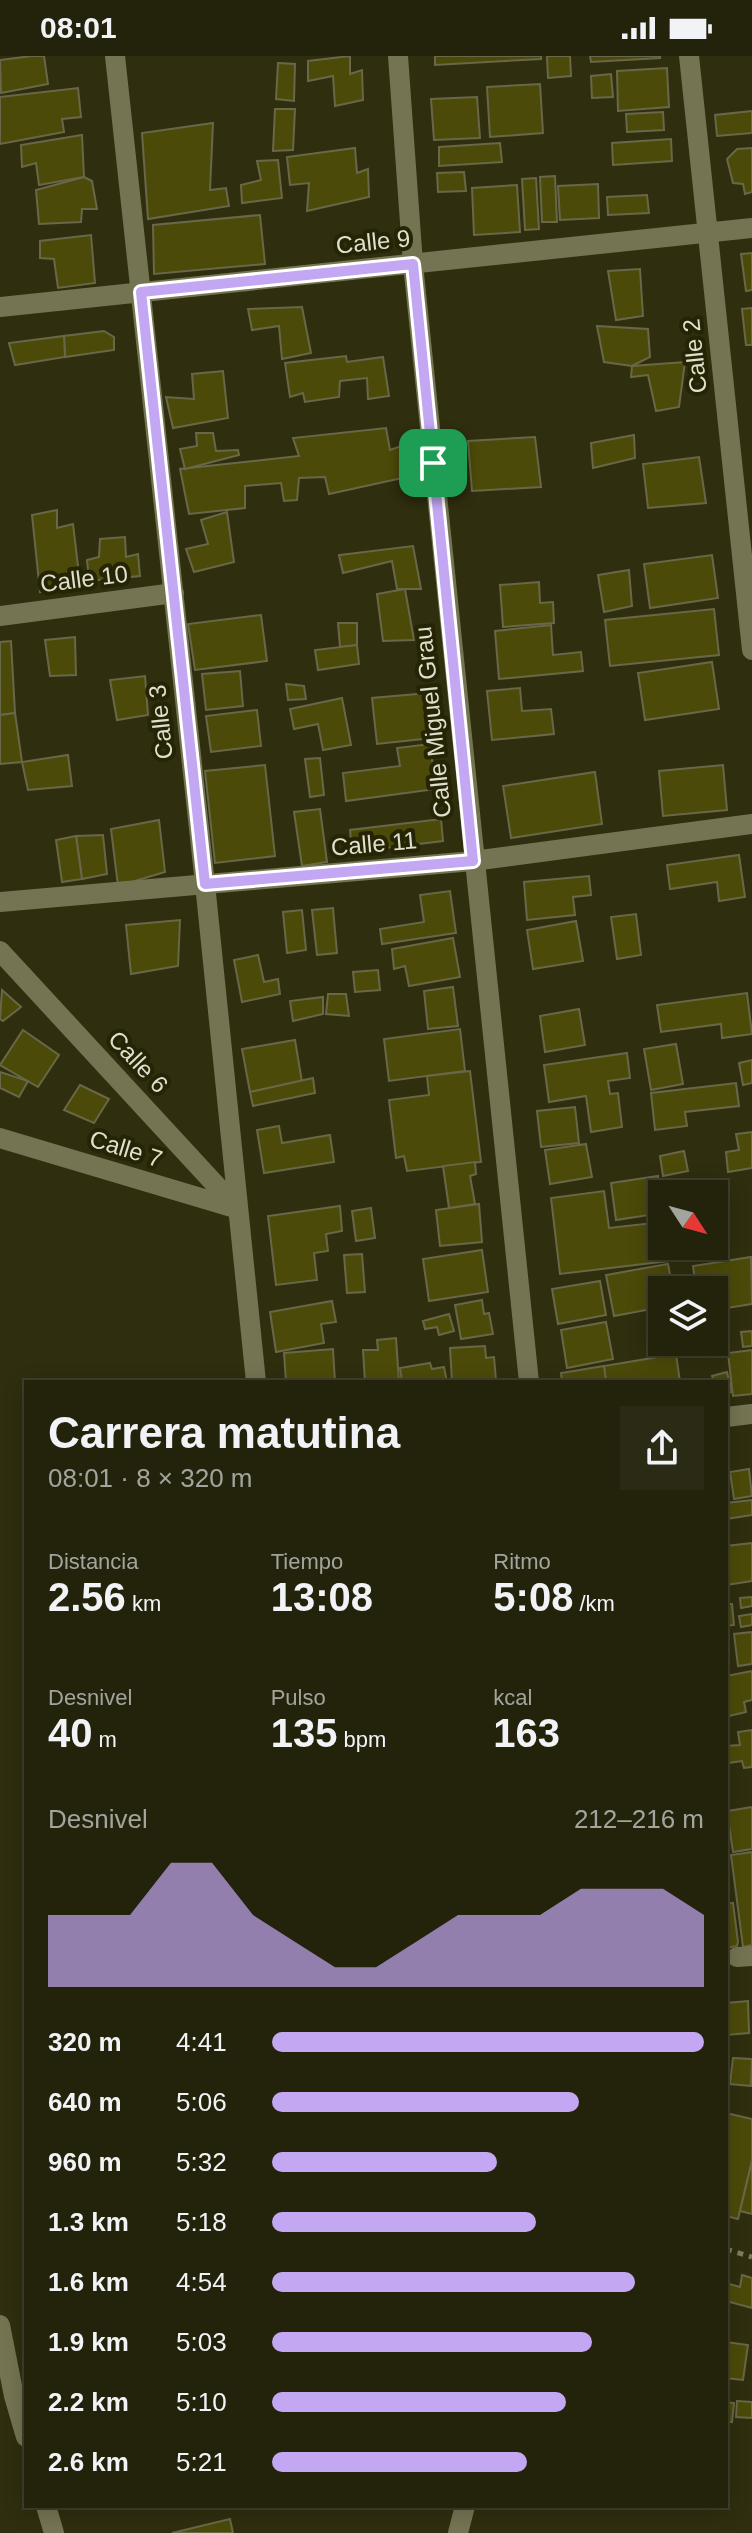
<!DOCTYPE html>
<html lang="es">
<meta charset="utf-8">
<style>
:root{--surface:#23220b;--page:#2b2a14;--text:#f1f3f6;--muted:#a3a49d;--line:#403f2c;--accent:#c3a7f2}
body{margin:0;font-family:Helvetica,sans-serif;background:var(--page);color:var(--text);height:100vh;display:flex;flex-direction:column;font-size:30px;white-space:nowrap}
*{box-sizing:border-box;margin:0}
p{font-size:26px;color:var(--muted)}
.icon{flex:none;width:44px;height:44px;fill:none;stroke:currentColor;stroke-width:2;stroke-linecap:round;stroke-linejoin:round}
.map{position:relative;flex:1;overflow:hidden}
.drawer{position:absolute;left:24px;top:1324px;width:704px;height:1128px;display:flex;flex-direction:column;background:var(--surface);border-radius:0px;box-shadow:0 4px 20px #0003,0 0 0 2px var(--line)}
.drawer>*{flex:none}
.needle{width:52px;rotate:126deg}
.controls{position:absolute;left:648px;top:1124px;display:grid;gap:16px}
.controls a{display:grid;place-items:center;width:80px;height:80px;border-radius:0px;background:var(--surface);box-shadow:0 4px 20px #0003,0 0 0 2px var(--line);font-size:40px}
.pin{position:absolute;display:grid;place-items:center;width:68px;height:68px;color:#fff;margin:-34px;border-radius:16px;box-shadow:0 4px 12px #0006}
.round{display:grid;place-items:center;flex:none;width:84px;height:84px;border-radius:0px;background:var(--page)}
.head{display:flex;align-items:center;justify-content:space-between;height:136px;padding:0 24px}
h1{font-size:44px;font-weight:700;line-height:60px}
.metrics{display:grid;grid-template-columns:repeat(3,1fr);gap:12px;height:136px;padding:8px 24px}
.metrics div{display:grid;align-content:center}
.metrics b{font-size:40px;font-weight:700}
.metrics small{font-size:22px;font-weight:400}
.metrics p{font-size:22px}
.chart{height:224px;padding:16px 24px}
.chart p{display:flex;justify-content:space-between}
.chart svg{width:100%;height:144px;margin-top:8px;fill:var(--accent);opacity:.7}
ul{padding:0 24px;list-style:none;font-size:26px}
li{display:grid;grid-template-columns:128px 96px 1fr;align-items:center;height:60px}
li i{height:20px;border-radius:10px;background:var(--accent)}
.status{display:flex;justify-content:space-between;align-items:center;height:56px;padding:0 40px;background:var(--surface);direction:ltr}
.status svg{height:22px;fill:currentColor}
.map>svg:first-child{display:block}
.building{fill:#4c4a09;stroke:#686848;stroke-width:2}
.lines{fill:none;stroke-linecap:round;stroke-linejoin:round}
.path{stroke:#7d7c63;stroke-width:5;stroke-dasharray:6 6;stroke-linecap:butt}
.street{stroke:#747453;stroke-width:20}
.route-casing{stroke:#fff;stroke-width:16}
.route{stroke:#c3a7f2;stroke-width:10}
.labels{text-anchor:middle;stroke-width:8;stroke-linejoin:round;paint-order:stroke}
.street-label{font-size:24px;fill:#dfdfcd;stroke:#252405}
</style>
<div class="status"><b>08:01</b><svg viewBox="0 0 49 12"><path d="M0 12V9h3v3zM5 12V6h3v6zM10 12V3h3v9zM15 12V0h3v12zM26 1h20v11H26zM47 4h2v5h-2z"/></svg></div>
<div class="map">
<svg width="752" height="2477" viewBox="0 0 752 2477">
<rect width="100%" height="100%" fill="#2f2e0f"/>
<g class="building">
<path d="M32,0h12l4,28 -47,9 -1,-33z"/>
<path d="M350,0v18l12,-4 1,30 -28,6 -2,-30 -25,5v-20z"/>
<path d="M435,0h106v3l-106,6z"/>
<path d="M547,0h23l1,20 -23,2z"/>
<path d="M590,0h70v2l-69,4z"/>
<path d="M278,7l17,1 -1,37 -18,-2z"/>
<path d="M667,12l2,39 -51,4 -1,-40z"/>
<path d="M611,18l2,23 -21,1 -1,-22z"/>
<path d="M540,28l3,49 -53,4 -3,-50z"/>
<path d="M78,32l3,29 -19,2 2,13 -64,12v-47z"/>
<path d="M477,41l3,41 -46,2 -3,-41z"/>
<path d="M275,53h20l-2,41 -20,1z"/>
<path d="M752,55v22l-35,3 -2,-21z"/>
<path d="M663,56l1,18 -37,2 -1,-18z"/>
<path d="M213,67l-3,67 16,-2 3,18 -81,13 -6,-86z"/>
<path d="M82,79l2,42 -45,8 -3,-22 -14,4 -1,-22z"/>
<path d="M671,83l1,22 -59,4 -1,-22z"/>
<path d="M500,87l2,19 -63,4v-19z"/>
<path d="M355,92l2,25 11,-4 1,28 -62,14 2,-28 -19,2 -3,-28z"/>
<path d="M752,92v44l-7,2 -2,-10 -10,-1 -6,-24 10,-10z"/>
<path d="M278,104l4,38 -40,5 -1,-18 20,-5 -4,-19z"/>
<path d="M464,116l2,19 -28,1 -1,-19z"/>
<path d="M555,120l2,46h-15l-2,-45z"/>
<path d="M84,121l8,4 5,28h-15l-1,13 -42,2 -3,-34z"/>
<path d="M536,122l3,51 -14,1 -3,-51z"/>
<path d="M598,128l1,34 -39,2 -2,-34z"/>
<path d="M517,129l3,47 -46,3 -2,-47z"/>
<path d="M647,139l2,18 -41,2 -1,-18z"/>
<path d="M260,159l5,49 -111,10 -1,-49z"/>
<path d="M91,179l4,48 -37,5 -4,-29 -14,-1v-17z"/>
<path d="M752,197v37l-6,1 -5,-37z"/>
<path d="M640,213l3,47 -27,4 -8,-49z"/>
<path d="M302,251l9,46 -29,6 -3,-33 -27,4 -4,-21z"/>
<path d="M752,252v37h-6l-4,-36z"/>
<path d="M597,270l51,3 2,28 -18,9 -28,-4z"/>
<path d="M104,275l10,6v13l-49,7 -1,-21z"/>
<path d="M64,280l1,21 -50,8 -6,-22z"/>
<path d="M346,300l1,6 36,-5 6,39 -21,3 -1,-21 -27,3 -1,16 -34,5 -2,-9 -13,4 -5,-34z"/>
<path d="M685,306l-6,45 -23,4 -8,-36 -17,2 1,-11z"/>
<path d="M223,315l5,47 -55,10 -7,-31 28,2 -2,-25z"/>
<path d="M386,372l4,22 14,-5 3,32 -78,17 -4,-17 -26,1 -2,22 -13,1 -3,-18 -36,3v22l-56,6 -9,-45 119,-13 -6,-18z"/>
<path d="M196,377h17l3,18 22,-1 1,5 -54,14 -5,-20 17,-3z"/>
<path d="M634,379l1,23 -42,10 -2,-25z"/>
<path d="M535,381l6,50 -69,4 -4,-50z"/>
<path d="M699,401l7,46 -58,5 -5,-44z"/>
<path d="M57,454v18l16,-4 7,59 -40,9 -8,-77z"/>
<path d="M227,456l7,50 -40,10 -8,-23 22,-5 -7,-24z"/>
<path d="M125,481l1,20 12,-3 2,22 -51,5 -2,-21 12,-3 1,-18z"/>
<path d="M413,490l8,43h-24l-5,-28 -49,12 -4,-18z"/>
<path d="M712,499l6,43 -68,10 -6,-44z"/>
<path d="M629,514l3,36 -28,6 -6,-37z"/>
<path d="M539,526l1,21 13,-1 1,21 -51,4 -3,-42z"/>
<path d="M405,533l9,51 -31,1 -6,-47z"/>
<path d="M714,553l5,46 -109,11 -5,-46z"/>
<path d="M261,559l6,46 -72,9 -7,-46z"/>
<path d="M338,567h19v22l-17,2z"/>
<path d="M551,569l2,30 28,-3 2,19 -84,8 -4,-48z"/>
<path d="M75,581l1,38 -26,1 -5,-36z"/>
<path d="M11,585l4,72 -15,2v-73z"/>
<path d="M357,589l2,19 -41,6 -3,-20z"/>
<path d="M712,606l7,47 -74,11 -7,-47z"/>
<path d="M240,615l3,35 -37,4 -4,-36z"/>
<path d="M145,620l3,39 -31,5 -7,-40z"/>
<path d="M286,628l18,2 2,13 -18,1z"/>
<path d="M520,632l2,23 29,-2 3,25 -62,6 -5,-49z"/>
<path d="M428,637l4,45 -55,6 -5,-46z"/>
<path d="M342,642l9,47 -28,5 -5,-26 -24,5 -4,-20z"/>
<path d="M257,654l4,36 -50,6 -5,-36z"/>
<path d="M15,657l7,49 -22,2v-49z"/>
<path d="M430,688l6,45 -90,12 -3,-28 57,-7 -3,-18z"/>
<path d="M68,699l4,31 -44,4 -6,-28z"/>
<path d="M320,702l4,37 -14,2 -5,-38z"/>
<path d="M265,709l10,91 -60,7 -10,-92z"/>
<path d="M723,709l4,45 -64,6 -4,-45z"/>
<path d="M595,716l7,52 -91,14 -8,-52z"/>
<path d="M320,753l7,53 -25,4 -8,-54z"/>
<path d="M441,763l2,22 -91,11 -2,-22z"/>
<path d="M159,764l6,52 -47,14 -7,-57z"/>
<path d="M103,779l4,39 -25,5 -6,-43z"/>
<path d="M76,780l6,43 -20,3 -6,-42z"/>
<path d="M739,799l6,42 -26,4 -2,-19 -47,7 -3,-24z"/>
<path d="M589,820l2,19 -18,2 2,18 -48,5 -3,-38z"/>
<path d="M450,835l6,42 -74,11 -2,-15 44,-7 -4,-27z"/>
<path d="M333,852l4,45 -20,2 -5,-45z"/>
<path d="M302,854l4,40 -19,3 -4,-41z"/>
<path d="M636,858l5,41 -24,4 -6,-42z"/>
<path d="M180,864l-2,46 -47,8 -5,-49z"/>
<path d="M576,865l7,40 -50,8 -6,-39z"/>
<path d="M453,882l7,39 -51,9 -4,-20 -11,3 -2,-20z"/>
<path d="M258,899l6,27 14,-3 2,15 -38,8 -8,-42z"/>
<path d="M378,914l2,20 -25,2 -2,-20z"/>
<path d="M453,931l5,39 -30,3 -4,-38z"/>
<path d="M2,934l19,17 -18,14 -3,-2z"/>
<path d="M747,937l5,41 -30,4 -1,-14 -60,8 -4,-27z"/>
<path d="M328,938h18l3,22 -23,-2z"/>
<path d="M323,941v17l-30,7 -3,-20z"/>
<path d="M579,953l6,36 -40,7 -5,-36z"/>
<path d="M460,973l5,42 -76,10 -5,-42z"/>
<path d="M23,974l36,25 -21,32 -38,-22z"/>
<path d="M295,984l7,42 -52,10 -8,-43z"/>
<path d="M676,988l7,40 -32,6 -7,-41z"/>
<path d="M627,997l3,25 -22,3 2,13 8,-1 4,34 -31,5 -5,-36 -37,6 -5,-37z"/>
<path d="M752,1004v23l-9,2 -4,-22z"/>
<path d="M470,1015l11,91 -74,9 -3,-15 -8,2 -7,-58 40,-5 -2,-19z"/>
<path d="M0,1016l28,9 -9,16 -19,-9z"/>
<path d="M313,1022l2,15 -62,13 -3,-14z"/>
<path d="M736,1027l3,23 -54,6 2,14 -32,4 -4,-37z"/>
<path d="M80,1029l29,14 -15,24 -30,-13z"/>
<path d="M575,1051l4,36 -38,4 -4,-36z"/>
<path d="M279,1070l3,17 48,-8 4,27 -70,11 -7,-43z"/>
<path d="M752,1076v36l-24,4 -2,-20 13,-2 -3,-16z"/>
<path d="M586,1088l6,33 -42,7 -5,-34z"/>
<path d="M684,1095l4,20 -25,5 -3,-20z"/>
<path d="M475,1106l1,12 -6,2 5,28 -26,4 -6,-42z"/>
<path d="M658,1120l4,37 -46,7 -5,-37z"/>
<path d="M604,1135l5,37 53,-6v24h40v11l-142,17 -9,-76z"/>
<path d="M479,1148l3,38 -42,4 -4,-36z"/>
<path d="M340,1150l2,25 -16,3 2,17 -14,2 3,27 -41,5 -8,-69z"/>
<path d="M371,1152l4,30 -19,3 -4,-30z"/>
<path d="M482,1194l6,42 -59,9 -6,-42z"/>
<path d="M362,1198l3,38 -18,1 -3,-38z"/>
<path d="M751,1201l1,47 -38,6v-20h-18l-3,-24z"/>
<path d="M668,1208l5,26h-11v17l-48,9 -8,-41z"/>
<path d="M600,1225l6,34 -48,9 -6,-35z"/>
<path d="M482,1244l2,14 5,-1 4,21 -32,5 -6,-34z"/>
<path d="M332,1245l4,21 -15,2 3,19 -48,9 -6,-40z"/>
<path d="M449,1258l5,17 -15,4 -2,-8 -12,2 -2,-8z"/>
<path d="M606,1266l7,37 -46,9 -6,-38z"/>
<path d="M752,1275v15l-9,1 -2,-15z"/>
<path d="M396,1282l3,44h-34l-2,-32h15l-1,-10z"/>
<path d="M683,1286h16l1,7 -16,2z"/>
<path d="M485,1290l1,12 8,-1 2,23 -44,2 -2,-34z"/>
<path d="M333,1293l2,33h-49l-2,-29z"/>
<path d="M752,1294v44l-19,2 -5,-43z"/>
<path d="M676,1298l4,28h-74l-2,-16z"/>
<path d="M430,1307l2,6 12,-2 3,15h-45l-2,-14z"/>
<path d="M604,1310l2,16h-44l-1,-9z"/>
<path d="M727,1316l5,20 -6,1v-11h-12l-2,-6z"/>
<path d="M749,1413l3,27 -18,3 -4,-27z"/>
<path d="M752,1444v15l-26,4v-16z"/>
<path d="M752,1487v38l-26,4v-39z"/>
<path d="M752,1541v9l-11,2 -1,-10z"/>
<path d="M726,1548h6l2,21 -8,1z"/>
<path d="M752,1558v11l-11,2 -2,-11z"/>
<path d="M752,1576v32l-14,2 -4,-32z"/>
<path d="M752,1615v29l-8,2 2,10 -17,4 -3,-40z"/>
<path d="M752,1674v37l-8,1 -2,-7 -14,2 -2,-17 14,-1 -2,-13z"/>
<path d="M752,1751v42l-19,3 -6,-41z"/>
<path d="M752,1796v93l-9,2 -12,-92z"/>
<path d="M733,1847l5,39 -1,4 -11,2v-44z"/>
<path d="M748,1945l1,32 -23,2v-32z"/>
<path d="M733,2002l19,1 -1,27 -21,-2z"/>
<path d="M726,2057l26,6v42l-14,58 -12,-3z"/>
<path d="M752,2105v53l-12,-3z"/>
<path d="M742,2219l10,3v30l-26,-7v-18l14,4z"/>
<path d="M726,2286l22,3 -5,35 -17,-2z"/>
<path d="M737,2345l15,1v16l-16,-1z"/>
<path d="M726,2346l8,1 -2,19 -6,-1z"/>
<path d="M230,2463l3,14h-61z"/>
</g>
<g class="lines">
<path class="path" d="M726,2193l26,8"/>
<g class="street">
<path d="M115,0l90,828 51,498"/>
<path d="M398,0l15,208 116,1118"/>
<path d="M689,0l63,594"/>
<path d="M0,251l752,-79"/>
<path d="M0,560l174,-23"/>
<path d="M0,846l473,-41 279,-37"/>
<path d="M0,895l238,258"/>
<path d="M0,1082l238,71"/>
<path d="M726,1361l26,-3"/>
<path d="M737,1901l15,-1"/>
<path d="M0,2269l14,71 12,41"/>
<path d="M46,2450l8,27"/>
<path d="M458,2477l7,-27"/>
</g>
</g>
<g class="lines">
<defs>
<path id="route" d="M413,208l60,597 -268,23 -64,-592z"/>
</defs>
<use href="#route" class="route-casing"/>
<use href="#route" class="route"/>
</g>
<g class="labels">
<g class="street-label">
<text transform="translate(373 186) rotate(-6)" y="8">Calle 9</text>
<text transform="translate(695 300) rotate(-96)" y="8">Calle 2</text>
<text transform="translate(84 523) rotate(-7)" y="8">Calle 10</text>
<text transform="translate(161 666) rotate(-96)" y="8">Calle 3</text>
<text transform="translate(433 666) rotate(-96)" y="8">Calle Miguel Grau</text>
<text transform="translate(374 788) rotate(-5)" y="8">Calle 11</text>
<text transform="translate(138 1006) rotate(47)" y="8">Calle 6</text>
<text transform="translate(126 1093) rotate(17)" y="8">Calle 7</text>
</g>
</g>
</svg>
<div class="controls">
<a><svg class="needle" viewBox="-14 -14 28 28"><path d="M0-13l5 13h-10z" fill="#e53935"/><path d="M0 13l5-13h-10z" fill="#a3a49d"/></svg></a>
<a><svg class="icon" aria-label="layers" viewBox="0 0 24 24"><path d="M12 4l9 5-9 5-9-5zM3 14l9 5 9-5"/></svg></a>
</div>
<div class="pin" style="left:433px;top:407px;background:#1e9e55"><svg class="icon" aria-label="arrive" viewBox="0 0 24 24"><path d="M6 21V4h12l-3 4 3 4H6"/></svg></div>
<section class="drawer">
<div class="head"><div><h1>Carrera matutina</h1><p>08:01 · 8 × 320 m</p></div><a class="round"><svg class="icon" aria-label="share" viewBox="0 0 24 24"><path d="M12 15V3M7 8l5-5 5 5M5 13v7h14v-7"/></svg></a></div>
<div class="metrics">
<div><p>Distancia</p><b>2.56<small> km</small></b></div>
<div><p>Tiempo</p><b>13:08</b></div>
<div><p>Ritmo</p><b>5:08<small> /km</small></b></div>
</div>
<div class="metrics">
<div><p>Desnivel</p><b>40<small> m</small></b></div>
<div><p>Pulso</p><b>135<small> bpm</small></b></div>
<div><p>kcal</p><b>163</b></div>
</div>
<div class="chart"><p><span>Desnivel</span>212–216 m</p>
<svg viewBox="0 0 160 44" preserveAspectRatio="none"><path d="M0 44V22L10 22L20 22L30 6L40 6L50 22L60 30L70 38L80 38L90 30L100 22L110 22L120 22L130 14L140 14L150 14L160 22V44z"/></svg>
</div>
<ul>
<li><b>320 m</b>4:41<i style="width:100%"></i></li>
<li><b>640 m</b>5:06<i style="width:71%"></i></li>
<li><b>960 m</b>5:32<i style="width:52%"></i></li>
<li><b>1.3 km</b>5:18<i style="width:61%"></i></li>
<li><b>1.6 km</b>4:54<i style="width:84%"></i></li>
<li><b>1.9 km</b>5:03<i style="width:74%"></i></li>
<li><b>2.2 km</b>5:10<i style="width:68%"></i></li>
<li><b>2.6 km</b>5:21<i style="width:59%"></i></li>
</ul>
</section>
</div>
